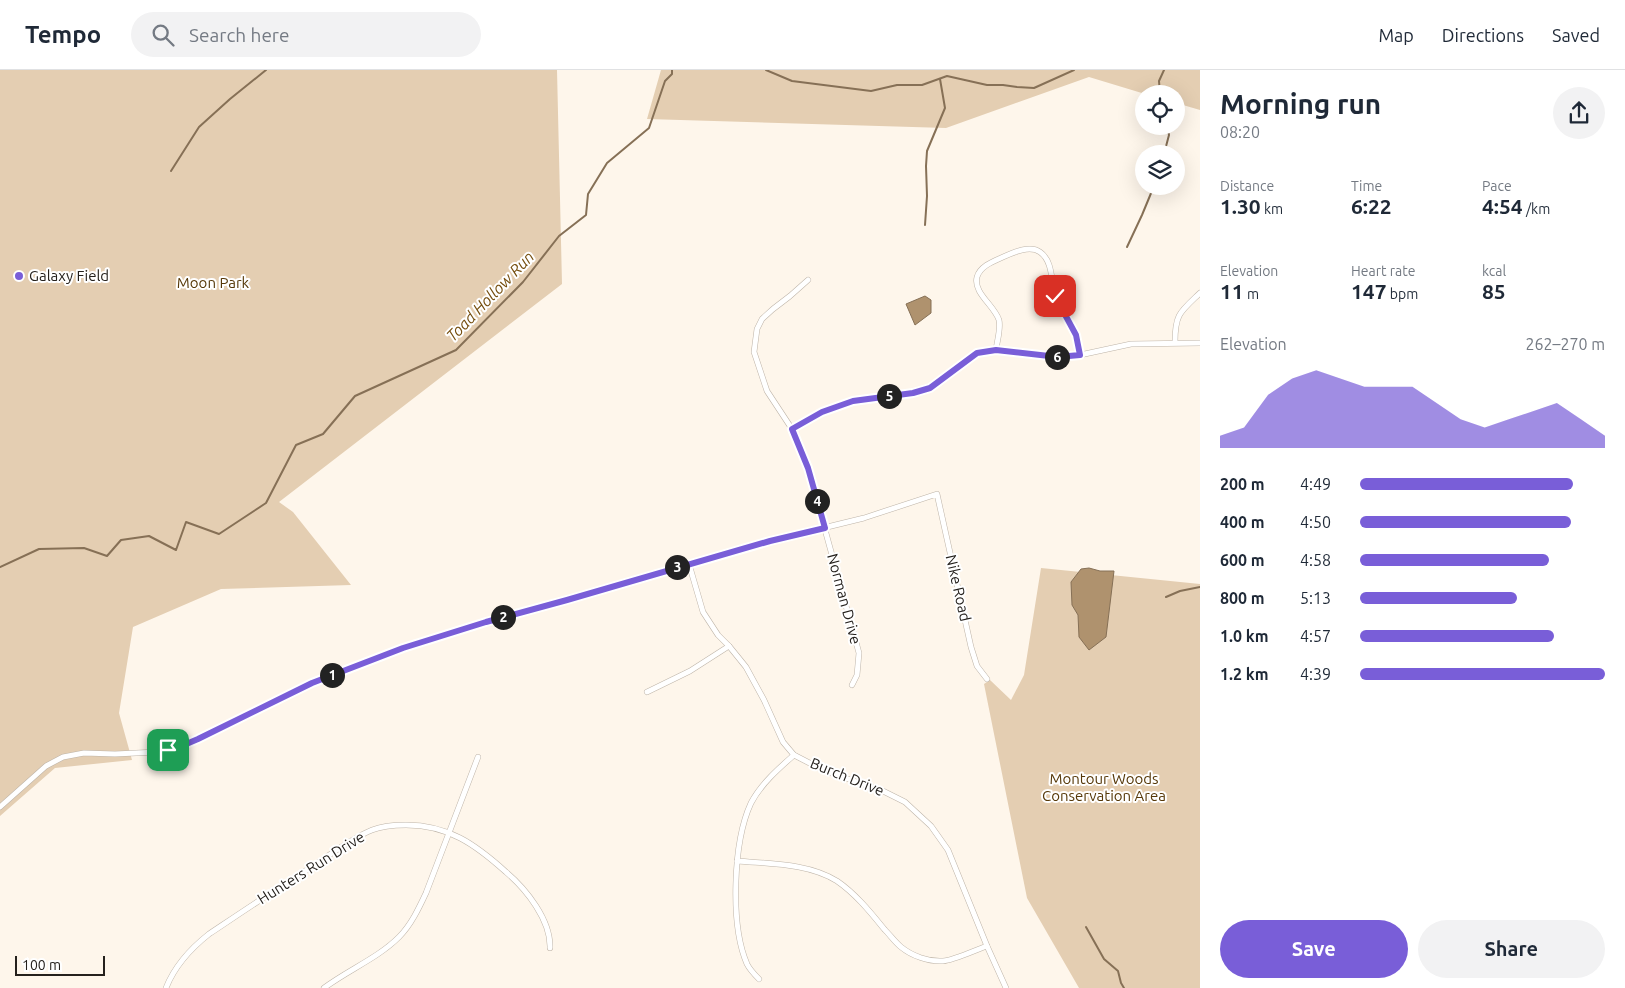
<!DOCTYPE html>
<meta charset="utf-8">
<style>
:root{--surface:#fff;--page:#f2f2f3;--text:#1f2937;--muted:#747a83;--line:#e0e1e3;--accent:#795ed8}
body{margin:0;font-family:Ubuntu,sans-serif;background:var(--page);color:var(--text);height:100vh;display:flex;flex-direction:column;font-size:19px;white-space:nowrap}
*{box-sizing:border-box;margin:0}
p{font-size:16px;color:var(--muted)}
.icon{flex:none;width:28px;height:28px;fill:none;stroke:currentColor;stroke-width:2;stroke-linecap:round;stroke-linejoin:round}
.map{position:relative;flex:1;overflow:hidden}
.details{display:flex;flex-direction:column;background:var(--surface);width:425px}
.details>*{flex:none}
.controls{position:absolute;left:1135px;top:15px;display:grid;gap:10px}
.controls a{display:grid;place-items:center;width:50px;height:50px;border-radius:50%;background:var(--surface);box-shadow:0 5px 20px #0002;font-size:25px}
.scale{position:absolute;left:15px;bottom:12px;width:90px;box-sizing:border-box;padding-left:5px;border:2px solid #25211d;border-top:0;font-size:14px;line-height:18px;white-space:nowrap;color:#25211d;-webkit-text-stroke:4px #fff;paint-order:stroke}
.pin{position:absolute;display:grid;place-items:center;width:42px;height:42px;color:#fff;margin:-21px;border-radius:10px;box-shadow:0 2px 8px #0006}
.km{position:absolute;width:25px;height:25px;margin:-12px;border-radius:50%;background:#222;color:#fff;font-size:14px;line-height:25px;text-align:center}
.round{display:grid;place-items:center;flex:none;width:52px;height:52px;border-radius:26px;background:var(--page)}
.overview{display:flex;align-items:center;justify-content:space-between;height:85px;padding:0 20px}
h1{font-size:28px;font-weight:700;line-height:38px}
.figures{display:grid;grid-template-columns:repeat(3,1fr);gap:8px;height:85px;padding:5px 20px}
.figures div{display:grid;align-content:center}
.figures b{font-size:21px;font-weight:700}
.figures small{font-size:14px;font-weight:400}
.figures p{font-size:14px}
.chart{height:140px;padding:10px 20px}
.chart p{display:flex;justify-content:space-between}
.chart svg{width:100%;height:90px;margin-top:5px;fill:var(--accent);opacity:.7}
.primary-button{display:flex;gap:10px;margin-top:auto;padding:10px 20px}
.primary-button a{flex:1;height:58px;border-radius:30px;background:var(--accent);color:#fff;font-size:20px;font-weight:700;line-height:58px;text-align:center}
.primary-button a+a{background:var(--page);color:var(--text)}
ul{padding:0 20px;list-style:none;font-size:16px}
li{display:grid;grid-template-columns:80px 60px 1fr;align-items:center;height:38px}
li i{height:12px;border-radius:6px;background:var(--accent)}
header{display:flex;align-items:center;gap:30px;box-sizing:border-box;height:70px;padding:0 25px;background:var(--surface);border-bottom:1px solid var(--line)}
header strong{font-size:24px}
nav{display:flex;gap:28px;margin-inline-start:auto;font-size:18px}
.search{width:350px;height:45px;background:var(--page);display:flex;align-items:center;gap:12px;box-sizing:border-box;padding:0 18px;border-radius:28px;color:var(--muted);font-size:19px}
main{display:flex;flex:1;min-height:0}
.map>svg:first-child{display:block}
.green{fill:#e4ceb2}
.water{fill:#af926e;stroke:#867056}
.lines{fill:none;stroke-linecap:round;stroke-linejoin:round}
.stream{stroke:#867056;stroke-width:2}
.minor-casing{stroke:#beb4a8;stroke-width:6}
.minor{stroke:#fff;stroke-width:5}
.route-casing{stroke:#fff;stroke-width:10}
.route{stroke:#795ed8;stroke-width:6}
.poi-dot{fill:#795ed8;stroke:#fff;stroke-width:2}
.labels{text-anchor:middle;stroke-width:4;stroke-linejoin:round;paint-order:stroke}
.poi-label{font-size:15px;fill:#25211d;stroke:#fff;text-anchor:start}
.park-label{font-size:15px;fill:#563808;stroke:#fff}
.street-label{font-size:15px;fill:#25211d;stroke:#fff}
.water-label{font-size:16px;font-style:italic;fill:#754e0e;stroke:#fff}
</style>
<header>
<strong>Tempo</strong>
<div class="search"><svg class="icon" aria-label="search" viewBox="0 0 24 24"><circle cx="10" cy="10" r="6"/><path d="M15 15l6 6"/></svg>Search here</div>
<nav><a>Map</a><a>Directions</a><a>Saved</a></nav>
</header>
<main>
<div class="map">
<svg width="1200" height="918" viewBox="0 0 1200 918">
<rect width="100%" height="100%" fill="#fef6eb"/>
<g class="green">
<path d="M0,0h557l5,214 -283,218 14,10 58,73 -130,4 -88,38 -14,86 13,47 -77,8 -55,48z"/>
<path d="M661,0h539v40l-24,-7v-9h-31l-56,-17 -143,51 -299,-9z"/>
<path d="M1041,498l159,16v404h-121l-52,-90 -43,-214 6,-4 21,20 13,-25z"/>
</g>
<g class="water">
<path d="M925,226l6,4v13l-16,12 -9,-21z"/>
<path d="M1089,498l11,3h14l-8,66 -17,13 -10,-13 -1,-22 -6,-10 -1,-23 10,-13z"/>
</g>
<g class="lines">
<g class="stream">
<path d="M766,0l26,11 79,10 26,-6h25l25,-9 40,9h16l14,2 17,1 40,-18"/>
<path d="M1160,24l-1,-13 5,-11"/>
<path d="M1164,84l5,-19 -2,-9"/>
<path d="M171,101l28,-44 31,-28 36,-29"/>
<path d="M925,155l2,-29 -1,-30 1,-15 18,-43 -5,-29"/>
<path d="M1127,177l15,-32 12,-29"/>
<path d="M0,497l39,-18 45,-1 23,8 14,-16 28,-4 27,14 10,-28 33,12 47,-31 30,-58 27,-11 32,-38 101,-46 67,-68 36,-46 27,-21 2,-21 19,-31 42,-35 16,-47 7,-7v-4"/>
<path d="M1166,527l14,-6 20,-4"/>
<path d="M1086,857l18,32 14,12 3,12 3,5"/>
</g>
<defs>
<g id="minor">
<path d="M808,210l-18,16 -17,13 -11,10 -5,10 -3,23 13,39 25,38 16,39 51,185 -2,22 -5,10"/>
<path d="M1175,272c0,-28 5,-30 25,-49"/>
<path d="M996,280c1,-9 5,-21 3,-30 -5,-15 -26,-27 -22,-43 3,-11 17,-16 26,-20 11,-5 27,-12 37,-5 13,9 11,29 15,43 4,15 17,26 22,41 2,5 2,13 3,19"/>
<path d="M792,359l30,-17 31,-11 60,-8 17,-5 47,-35 19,-3 62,7 22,-2 51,-11 69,-1"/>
<path d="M689,494l14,48 15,23 11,11 17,21 18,33 19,42 11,13 31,16 58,20 22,11 26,24 17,24 39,96 19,42"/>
<path d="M647,622l43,-21 39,-25"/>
<path d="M0,737l46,-41 17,-9 21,-4 31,1 42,-2 27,-7 128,-62 91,-35 83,-26 284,-81 94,-23 73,-24 34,153 6,19 10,13"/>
<path d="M737,791c33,3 71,2 100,20 19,13 34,32 48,49 5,5 10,12 16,17 11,9 28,15 42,14 12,-1 32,-11 44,-15"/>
<path d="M759,909c-4,-4 -9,-9 -12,-15 -17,-39 -14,-122 4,-161 10,-19 27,-34 43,-48"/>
<path d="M166,918c9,-23 24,-39 43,-54 33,-22 67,-45 101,-66 20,-13 40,-29 62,-38 10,-4 23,-5 34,-5 42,0 69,19 100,47 20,17 45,48 44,76"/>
<path d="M324,918c24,-18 54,-30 75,-51 12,-12 20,-29 27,-44l52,-136"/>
</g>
</defs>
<use href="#minor" class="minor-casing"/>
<use href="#minor" class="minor"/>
</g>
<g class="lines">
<defs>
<path id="route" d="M168,680l16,-5 14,-6 114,-56 91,-35 83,-26 81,-22 203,-59 55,-13 -17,-60 -16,-39 30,-17 31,-11 60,-8 17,-5 47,-35 19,-3 62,7 22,-2 -4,-20 -21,-39"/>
</defs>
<use href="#route" class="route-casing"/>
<use href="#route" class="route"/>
</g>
<circle class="poi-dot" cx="19" cy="206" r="5"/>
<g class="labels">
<g class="poi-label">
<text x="29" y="211">Galaxy Field</text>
</g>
<g class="park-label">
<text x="213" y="218">Moon Park</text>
<text x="1104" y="714">Montour Woods<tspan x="1104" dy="17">Conservation Area</tspan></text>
</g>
<g class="street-label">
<text transform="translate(958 518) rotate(77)" y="5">Nike Road</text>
<text transform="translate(844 529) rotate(75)" y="5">Norman Drive</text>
<text transform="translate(847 707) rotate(22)" y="5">Burch Drive</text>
<text transform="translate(311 798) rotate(-32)" y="5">Hunters Run Drive</text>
</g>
<g class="water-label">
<text transform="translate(490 226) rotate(-46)" y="6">Toad Hollow Run</text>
</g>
</g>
</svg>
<div class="controls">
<a><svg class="icon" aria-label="locate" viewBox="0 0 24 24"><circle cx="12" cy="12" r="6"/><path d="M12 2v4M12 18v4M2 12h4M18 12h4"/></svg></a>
<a><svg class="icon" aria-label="layers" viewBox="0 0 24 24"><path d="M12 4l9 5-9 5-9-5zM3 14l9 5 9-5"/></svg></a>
</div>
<div class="scale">100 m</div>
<div class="pin" style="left:168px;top:680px;background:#1e9e55"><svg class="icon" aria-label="arrive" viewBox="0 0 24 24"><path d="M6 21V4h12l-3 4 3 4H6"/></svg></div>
<div class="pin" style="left:1055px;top:226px;background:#d93025"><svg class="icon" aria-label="check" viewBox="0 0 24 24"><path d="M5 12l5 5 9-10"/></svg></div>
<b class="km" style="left:332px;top:605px">1</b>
<b class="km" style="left:503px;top:547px">2</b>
<b class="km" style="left:677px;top:497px">3</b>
<b class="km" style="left:817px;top:431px">4</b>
<b class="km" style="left:889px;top:326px">5</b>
<b class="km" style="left:1057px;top:287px">6</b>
</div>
<section class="details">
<div class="overview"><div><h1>Morning run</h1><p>08:20</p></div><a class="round"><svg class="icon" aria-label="share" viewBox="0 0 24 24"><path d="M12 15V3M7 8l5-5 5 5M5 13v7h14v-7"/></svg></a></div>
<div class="figures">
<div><p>Distance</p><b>1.30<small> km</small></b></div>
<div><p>Time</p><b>6:22</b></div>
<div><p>Pace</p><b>4:54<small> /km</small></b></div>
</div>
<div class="figures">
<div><p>Elevation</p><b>11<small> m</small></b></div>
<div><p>Heart rate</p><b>147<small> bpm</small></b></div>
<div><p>kcal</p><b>85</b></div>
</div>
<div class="chart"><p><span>Elevation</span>262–270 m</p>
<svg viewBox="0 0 160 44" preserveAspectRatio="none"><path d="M0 44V38L10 34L20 18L30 10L40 6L50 10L60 14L70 14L80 14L90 22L100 30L110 34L120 30L130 26L140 22L150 30L160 38V44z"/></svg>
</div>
<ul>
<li><b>200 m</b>4:49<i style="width:87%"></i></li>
<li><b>400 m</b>4:50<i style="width:86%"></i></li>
<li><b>600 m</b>4:58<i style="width:77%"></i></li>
<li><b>800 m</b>5:13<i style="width:64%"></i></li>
<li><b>1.0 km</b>4:57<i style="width:79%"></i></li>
<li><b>1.2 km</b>4:39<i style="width:100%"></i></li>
</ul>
<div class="primary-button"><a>Save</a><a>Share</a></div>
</section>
</main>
